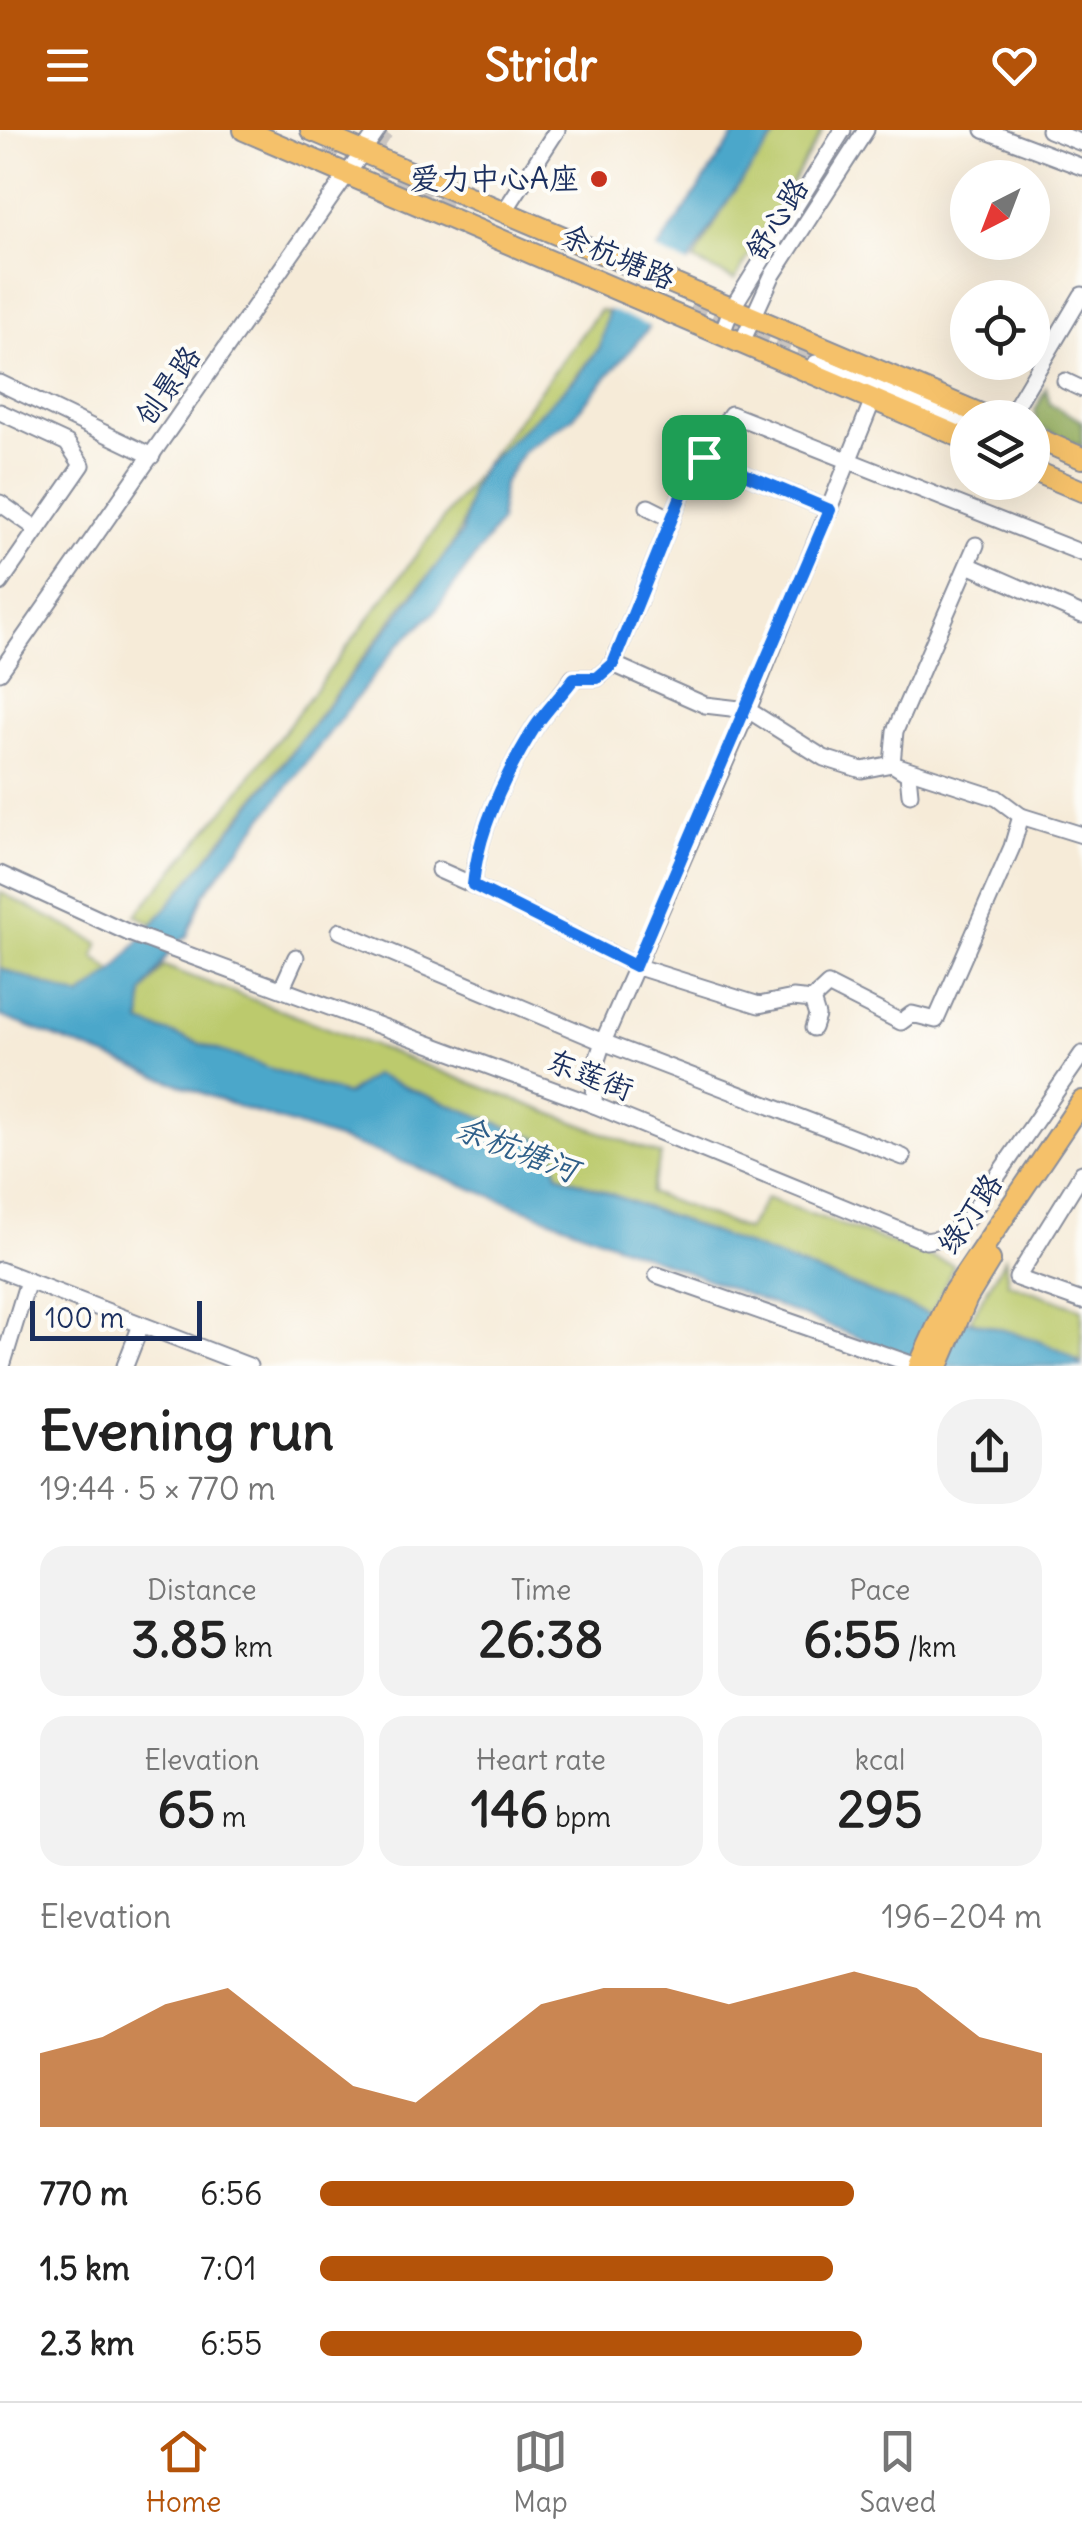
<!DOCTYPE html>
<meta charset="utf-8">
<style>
:root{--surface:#fff;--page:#f2f2f2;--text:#222;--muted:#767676;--line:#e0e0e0;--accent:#b45309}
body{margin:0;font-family:Delius,"LXGW WenKai TC",sans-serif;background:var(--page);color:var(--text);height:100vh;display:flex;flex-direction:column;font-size:38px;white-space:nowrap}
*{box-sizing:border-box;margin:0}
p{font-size:32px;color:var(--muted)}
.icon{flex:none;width:55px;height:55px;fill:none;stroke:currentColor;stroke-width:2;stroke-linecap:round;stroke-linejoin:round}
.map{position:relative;height:1236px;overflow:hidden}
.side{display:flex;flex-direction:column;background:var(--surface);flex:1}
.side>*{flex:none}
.needle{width:65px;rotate:222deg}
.controls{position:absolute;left:950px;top:30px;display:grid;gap:20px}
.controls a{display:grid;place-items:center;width:100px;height:100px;border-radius:50%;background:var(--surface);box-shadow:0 10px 40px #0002;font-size:50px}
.scale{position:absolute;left:30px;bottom:25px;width:172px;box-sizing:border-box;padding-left:10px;border:5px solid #1b2f5e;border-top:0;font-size:28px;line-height:35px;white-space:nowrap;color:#1b2f5e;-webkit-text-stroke:8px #fdfcf7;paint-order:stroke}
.pin{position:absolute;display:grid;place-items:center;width:85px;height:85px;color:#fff;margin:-42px;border-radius:20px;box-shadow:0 5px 15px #0006}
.round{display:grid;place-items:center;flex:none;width:105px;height:105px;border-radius:40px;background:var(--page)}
.headline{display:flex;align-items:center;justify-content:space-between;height:170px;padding:0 40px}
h1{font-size:55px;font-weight:700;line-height:75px}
.figures{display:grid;grid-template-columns:repeat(3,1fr);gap:15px;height:170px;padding:10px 40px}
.figures div{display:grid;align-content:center;border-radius:25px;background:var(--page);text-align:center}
.figures b{font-size:50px;font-weight:700}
.figures small{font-size:28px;font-weight:400}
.figures p{font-size:28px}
.chart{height:280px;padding:20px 40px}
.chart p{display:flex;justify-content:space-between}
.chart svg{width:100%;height:180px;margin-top:10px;fill:var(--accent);opacity:.7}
ul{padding:0 40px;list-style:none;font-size:32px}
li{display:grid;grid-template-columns:160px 120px 1fr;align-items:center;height:75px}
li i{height:25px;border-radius:12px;background:var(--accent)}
header{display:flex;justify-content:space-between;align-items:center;height:130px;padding:0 40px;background:var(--accent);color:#fff;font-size:45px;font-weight:700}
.menu{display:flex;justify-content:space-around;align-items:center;height:140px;border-top:2px solid var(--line);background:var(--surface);font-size:28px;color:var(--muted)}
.menu a{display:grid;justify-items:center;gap:5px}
.menu .current{color:var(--accent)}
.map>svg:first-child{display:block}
.green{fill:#bcca6d;stroke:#6c7c66;stroke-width:2.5}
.forest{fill:#95ae60;stroke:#586e5f;stroke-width:2.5}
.water{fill:#4ca7ca;stroke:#346b94;stroke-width:2.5}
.pier{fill:#f6ebd8}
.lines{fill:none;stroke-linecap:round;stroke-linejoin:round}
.minor-tunnel{stroke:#cac5c0;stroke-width:15;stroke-dasharray:15 8;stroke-linecap:butt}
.minor-casing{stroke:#888d9b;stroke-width:19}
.major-casing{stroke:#888d9b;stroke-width:24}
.minor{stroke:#fff;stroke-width:15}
.major{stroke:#f5c16b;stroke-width:20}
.route-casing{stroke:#fff;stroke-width:20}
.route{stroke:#1a73e8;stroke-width:12}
.poi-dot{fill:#c8321e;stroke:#fdfcf7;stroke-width:4}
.labels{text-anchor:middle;stroke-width:8;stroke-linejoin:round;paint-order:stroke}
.poi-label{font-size:30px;fill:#1b2f5e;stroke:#fdfcf7;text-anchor:end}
.street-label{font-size:30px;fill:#1b2f5e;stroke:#fdfcf7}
.water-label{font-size:32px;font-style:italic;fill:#2f5f89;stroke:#fdfcf7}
</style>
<header><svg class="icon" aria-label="menu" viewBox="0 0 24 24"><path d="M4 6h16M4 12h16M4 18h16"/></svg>Stridr<svg class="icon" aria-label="heart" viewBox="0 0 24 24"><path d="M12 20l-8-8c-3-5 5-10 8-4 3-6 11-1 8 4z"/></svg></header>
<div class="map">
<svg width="1082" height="1236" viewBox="0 0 1082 1236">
<rect width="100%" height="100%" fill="#fdfcf7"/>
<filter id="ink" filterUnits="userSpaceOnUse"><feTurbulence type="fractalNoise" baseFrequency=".01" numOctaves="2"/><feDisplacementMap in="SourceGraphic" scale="20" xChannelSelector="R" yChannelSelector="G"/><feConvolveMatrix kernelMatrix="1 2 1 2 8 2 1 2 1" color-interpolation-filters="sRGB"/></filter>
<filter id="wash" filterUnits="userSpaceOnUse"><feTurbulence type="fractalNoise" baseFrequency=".0048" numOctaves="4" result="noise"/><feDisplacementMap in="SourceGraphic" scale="40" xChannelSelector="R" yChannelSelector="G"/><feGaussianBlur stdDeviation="2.25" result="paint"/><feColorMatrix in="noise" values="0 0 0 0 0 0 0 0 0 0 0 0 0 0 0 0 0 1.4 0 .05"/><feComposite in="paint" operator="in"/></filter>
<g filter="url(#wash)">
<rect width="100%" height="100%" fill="#f6ebd8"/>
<g class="green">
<path d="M780,0h43l-88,150 -41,-19 36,-64z"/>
<path d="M600,180l8,2 -8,35 -133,160c-7,40 -40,68 -65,99 -81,108 -162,214 -249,318l-17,-9 98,-117z"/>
<path d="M0,762l99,51 -5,14 19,15 -33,25 -80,-29z"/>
<path d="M164,836l497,189 -11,38 97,37 19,-32 188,67 -23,50 -373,-141 -7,-30 -177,-69 -28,20 -205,-72 2,-30z"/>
<path d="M1005,1128l3,25 74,26v53l-112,-42z"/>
</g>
<path class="forest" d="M1046,258l4,16 32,17v26l-46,-21 -1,-15z"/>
<path class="water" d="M738,0h42l-50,67 -83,133 -75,88 -48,33 -21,33 -3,38 -66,91 -37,33 -193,248 -17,42 -13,9 -31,48 -2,30 205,72 28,-20 177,69 7,30 373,141c37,4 128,25 151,51h-150l-552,-213 -152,-50 -228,-87v-48l80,29 33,-25 129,-155 220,-284 8,-42 14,-25 95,-91 21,-28 8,-35 52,-66z"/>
<path class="pier" d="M653,119l42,18 -44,60 -46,-19z"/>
</g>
<g filter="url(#ink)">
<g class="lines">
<g class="minor-tunnel">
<path d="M323,22l42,19"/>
<path d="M357,23l17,-3 13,-20"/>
<path d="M378,33l14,13 63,25"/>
<path d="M690,180l126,53"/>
</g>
<defs>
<g id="minor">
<path d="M984,0l98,37"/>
<path d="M1049,0l33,13"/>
<path d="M504,82l53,-82"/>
<path d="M722,203l9,-23 112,-180"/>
<path d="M742,212l30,-66 94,-146"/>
<path d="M816,233l152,64"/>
<path d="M1065,251l17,8"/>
<path d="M0,253l152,73"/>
<path d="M0,282l67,31 15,22 -82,118"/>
<path d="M1009,288l73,-123"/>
<path d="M704,327l126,53"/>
<path d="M0,373l37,26"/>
<path d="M648,377l24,12"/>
<path d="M968,435l114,50"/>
<path d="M613,534l-16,14h-24c-11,17 -27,32 -38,49 -29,46 -57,104 -62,158l162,81 124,39 34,-7 19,2 16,-15 73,37 11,-8 24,6 76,-173 9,-31 -24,-18 -105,-34 -30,6 -38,-12 -76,-48 -43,-5 -92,-41 70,-173 48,-77 351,139"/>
<path d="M0,542l378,-542"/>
<path d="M910,664l-2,-20 -16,-10 3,-33 81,-186"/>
<path d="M1021,686l61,19"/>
<path d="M439,740l34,15"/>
<path d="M0,744l129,59 465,172 332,136 22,-4 21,-20 113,-163"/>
<path d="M340,801l263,111 300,115"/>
<path d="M282,858l14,-31"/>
<path d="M812,870l5,16 -4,12"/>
<path d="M594,975l1,-39 8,-24 145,-332 126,-313"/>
<path d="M1082,1043l-65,105 65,23"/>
<path d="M0,1140l249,96"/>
<path d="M657,1145l260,91"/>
<path d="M2,1236l26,-85"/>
<path d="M125,1236l16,-41"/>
</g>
<g id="major">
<path d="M244,0l724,310"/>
<path d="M311,0l679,288"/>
<path d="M1032,306l50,22"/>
<path d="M1032,340l50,21"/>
<path d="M919,1236l33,-72 130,-193"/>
<path d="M938,1236l29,-68 23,-38"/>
</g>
</defs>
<use href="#minor" class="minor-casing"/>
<use href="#major" class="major-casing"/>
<use href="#minor" class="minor"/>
<use href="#major" class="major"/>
</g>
</g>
<g class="lines" filter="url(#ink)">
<defs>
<path id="route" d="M704,327l126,53 -195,456 -162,-81c5,-54 33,-112 62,-158 11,-17 27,-32 39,-49h23l16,-14 70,-173z"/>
</defs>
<use href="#route" class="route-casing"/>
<use href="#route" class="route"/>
</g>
<circle class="poi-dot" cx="599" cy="49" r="10"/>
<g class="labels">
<g class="poi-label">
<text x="579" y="59">爱力中心A座</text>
</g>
<g class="street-label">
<text transform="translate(777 89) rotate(-58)" y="10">舒心路</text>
<text transform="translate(618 127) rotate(23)" y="10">余杭塘路</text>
<text transform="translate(168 256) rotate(-55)" y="10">创景路</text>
<text transform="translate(590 945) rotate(21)" y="10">东莲街</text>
<text transform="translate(970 1084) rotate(-56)" y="10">绿汀路</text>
</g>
<g class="water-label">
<text transform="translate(517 1019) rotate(21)" y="11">余杭塘河</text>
</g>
</g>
</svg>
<div class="controls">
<a><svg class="needle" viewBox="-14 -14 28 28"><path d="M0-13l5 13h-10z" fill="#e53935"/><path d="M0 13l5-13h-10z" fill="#767676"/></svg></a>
<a><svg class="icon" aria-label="locate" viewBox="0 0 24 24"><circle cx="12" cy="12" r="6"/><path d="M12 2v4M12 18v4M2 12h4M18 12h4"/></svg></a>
<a><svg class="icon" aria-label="layers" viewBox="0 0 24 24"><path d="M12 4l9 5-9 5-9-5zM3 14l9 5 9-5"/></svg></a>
</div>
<div class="scale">100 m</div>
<div class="pin" style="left:704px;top:327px;background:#1e9e55"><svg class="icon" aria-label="arrive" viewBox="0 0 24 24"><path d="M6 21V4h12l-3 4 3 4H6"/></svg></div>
</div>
<section class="side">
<div class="headline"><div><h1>Evening run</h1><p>19:44 · 5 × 770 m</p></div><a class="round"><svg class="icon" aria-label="share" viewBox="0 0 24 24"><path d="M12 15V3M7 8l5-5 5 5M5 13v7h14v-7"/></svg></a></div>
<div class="figures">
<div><p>Distance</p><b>3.85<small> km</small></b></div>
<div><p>Time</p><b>26:38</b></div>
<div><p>Pace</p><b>6:55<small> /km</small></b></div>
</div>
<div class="figures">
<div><p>Elevation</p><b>65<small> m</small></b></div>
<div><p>Heart rate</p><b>146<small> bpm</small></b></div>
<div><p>kcal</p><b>295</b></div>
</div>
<div class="chart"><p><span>Elevation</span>196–204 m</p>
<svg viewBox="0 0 160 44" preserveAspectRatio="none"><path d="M0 44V26L10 22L20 14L30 10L40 22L50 34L60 38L70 26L80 14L90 10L100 10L110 14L120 10L130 6L140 10L150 22L160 26V44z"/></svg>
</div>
<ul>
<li><b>770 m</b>6:56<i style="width:74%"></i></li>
<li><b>1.5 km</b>7:01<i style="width:71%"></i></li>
<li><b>2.3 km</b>6:55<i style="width:75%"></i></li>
</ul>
</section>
<nav class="menu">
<a class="current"><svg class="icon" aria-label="home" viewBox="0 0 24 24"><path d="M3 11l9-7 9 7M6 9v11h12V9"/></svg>Home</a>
<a><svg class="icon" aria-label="map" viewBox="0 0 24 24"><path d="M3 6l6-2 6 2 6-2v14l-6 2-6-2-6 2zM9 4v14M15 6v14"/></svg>Map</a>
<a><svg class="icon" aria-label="saved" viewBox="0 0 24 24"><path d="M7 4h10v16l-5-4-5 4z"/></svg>Saved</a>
</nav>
